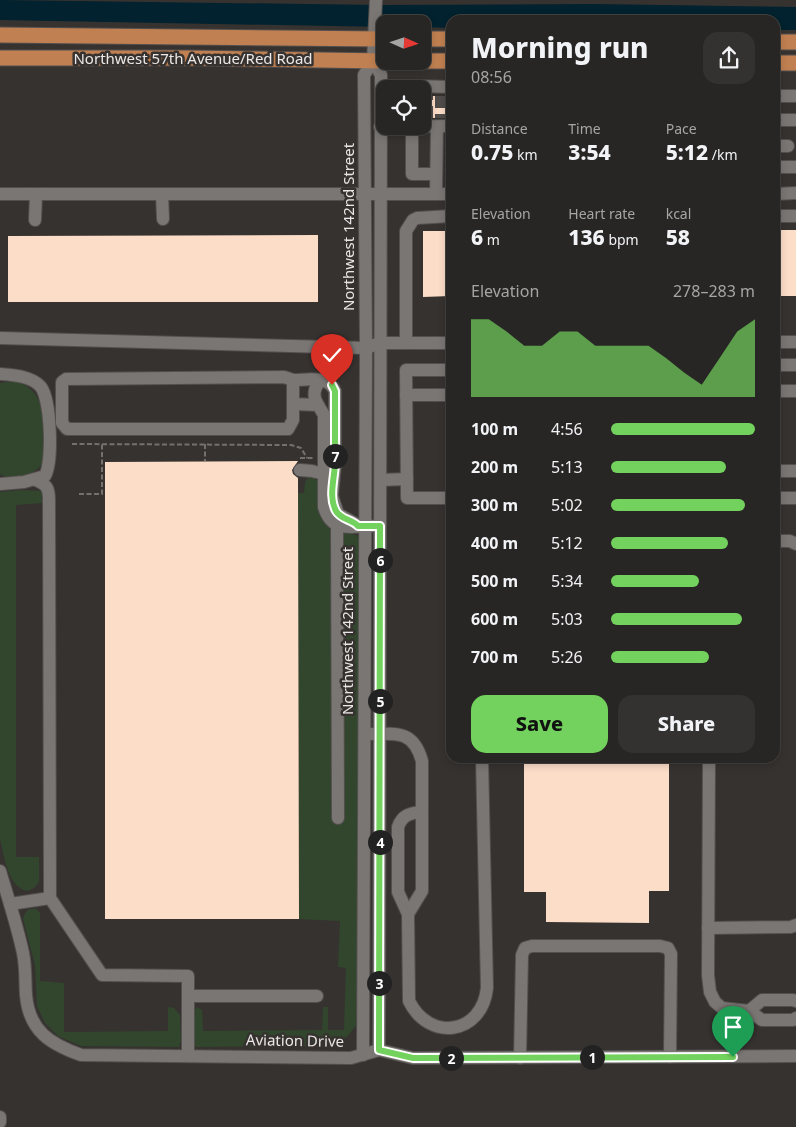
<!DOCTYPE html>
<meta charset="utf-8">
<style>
:root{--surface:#282624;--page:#343231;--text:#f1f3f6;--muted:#a5a5a6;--line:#444341;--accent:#72d25d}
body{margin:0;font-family:"Noto Sans",sans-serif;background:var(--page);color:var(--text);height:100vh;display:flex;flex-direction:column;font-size:19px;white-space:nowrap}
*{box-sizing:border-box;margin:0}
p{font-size:16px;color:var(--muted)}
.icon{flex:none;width:28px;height:28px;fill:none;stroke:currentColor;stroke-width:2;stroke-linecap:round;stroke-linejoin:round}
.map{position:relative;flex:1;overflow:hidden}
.drawer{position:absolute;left:446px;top:15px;width:334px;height:748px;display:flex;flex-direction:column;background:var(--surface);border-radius:15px;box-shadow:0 2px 8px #0003,0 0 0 1px var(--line)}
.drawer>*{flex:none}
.needle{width:32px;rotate:93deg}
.fabs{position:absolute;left:376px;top:15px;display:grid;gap:10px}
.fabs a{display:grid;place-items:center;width:55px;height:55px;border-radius:10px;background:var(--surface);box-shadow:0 2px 8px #0003,0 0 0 1px var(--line);font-size:25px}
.pin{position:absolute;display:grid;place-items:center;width:42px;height:42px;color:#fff;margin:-51px -21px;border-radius:50% 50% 50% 0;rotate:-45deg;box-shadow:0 0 5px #0007}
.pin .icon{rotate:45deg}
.km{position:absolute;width:25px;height:25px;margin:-12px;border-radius:50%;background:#222;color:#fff;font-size:14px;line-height:25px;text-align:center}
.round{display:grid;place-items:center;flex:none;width:52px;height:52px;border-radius:15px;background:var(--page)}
.overview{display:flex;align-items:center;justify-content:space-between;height:85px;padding:0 25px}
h1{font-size:28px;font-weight:800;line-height:38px}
.metrics{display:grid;grid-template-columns:repeat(3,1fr);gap:8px;height:85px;padding:5px 25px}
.metrics div{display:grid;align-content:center}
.metrics b{font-size:21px;font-weight:800}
.metrics small{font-size:14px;font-weight:400}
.metrics p{font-size:14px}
.chart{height:140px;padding:10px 25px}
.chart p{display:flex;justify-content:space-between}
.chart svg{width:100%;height:90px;margin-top:5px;fill:var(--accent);opacity:.7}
.button{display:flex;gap:10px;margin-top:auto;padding:10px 25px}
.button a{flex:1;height:58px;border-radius:15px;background:var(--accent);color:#111;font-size:20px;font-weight:800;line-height:58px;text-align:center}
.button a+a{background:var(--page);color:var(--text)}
ul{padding:0 25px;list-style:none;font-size:16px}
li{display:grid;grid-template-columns:80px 60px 1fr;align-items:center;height:38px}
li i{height:12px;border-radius:6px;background:var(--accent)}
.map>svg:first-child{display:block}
.green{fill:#31462d}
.water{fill:#01222e}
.building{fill:#fcddc8}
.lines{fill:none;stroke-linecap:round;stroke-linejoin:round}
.minor-tunnel{stroke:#514d4b;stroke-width:12;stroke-dasharray:12 6;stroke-linecap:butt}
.minor-casing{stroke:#534f4e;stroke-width:14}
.major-casing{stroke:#534f4e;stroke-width:17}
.path{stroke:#73706e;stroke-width:2;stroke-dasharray:5 2.5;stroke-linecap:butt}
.minor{stroke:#7a7673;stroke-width:12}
.major{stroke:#c18051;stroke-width:15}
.route-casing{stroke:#fff;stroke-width:10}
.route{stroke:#72d25d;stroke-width:6}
.labels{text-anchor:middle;stroke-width:5;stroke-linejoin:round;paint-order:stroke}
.street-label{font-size:15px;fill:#eae7e6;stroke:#363230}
</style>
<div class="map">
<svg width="796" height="1127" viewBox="0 0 796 1127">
<rect width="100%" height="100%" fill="#363230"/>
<g class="green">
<path d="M14,381c38,10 30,51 29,82 -9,12 -29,20 -43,11v-91z"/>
<path d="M308,478h6l4,3c1,20 -2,44 22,51 6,2 11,1 16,3l4,5 -3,484 -10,13 -32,9 -119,1 -2,-3v-33l3,-4 5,3 1,21 119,-1 1,-23h5v23h16l2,-62 -8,-1 2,-46 -41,-2 -1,-426h6l1,-11z"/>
<path d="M23,490l20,1v12l-27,2v352h23v25l-5,6 -6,3c-20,-2 -24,-36 -28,-52v-347z"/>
<path d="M29,909h7l4,4v68l24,2v49l104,-1v-23l2,-1 4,1 6,7 1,25 -2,7 -98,-1 -23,-10 -13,-13 -8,-17 -2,-41 -12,-46 2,-6z"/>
</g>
<path class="water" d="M0,0l377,5 215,-1 204,3v23h-21v-10h-324v8l-28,-1 -1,-3h-37v3l-385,-7z"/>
<g class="building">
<rect x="422" y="96" width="29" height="22"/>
<rect x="775" y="230" width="21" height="66"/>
<path d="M423,231h28v65l-28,1z"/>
<path d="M318,235v67h-310v-66z"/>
<path d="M298,461l-6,9 1,4 5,4 1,441h-194v-457z"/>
<path d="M524,758h145v133h-20v32l-103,-1v-30h-22z"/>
</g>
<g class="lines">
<g class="minor-tunnel">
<path d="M441,96v22"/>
<path d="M427,118v-22"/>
</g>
<defs>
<g id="minor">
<path d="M373,61l8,14 -2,975"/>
<path d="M412,89l3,-3 36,1"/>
<path d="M775,96h21"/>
<path d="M775,120h21"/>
<path d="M380,127l71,-1"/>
<path d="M412,127v47h24"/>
<path d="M775,146h13"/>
<path d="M775,167h21"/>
<path d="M0,194h451"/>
<path d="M162,194l1,25"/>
<path d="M436,194l1,-67"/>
<path d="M775,194l21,-1"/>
<path d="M775,216h21"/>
<path d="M35,220l1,-26"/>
<path d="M0,338l366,10 14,-5h71"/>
<path d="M775,342h21"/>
<path d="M406,343v-112l7,-11 4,-2 34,-2"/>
<path d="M775,365h21"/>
<path d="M451,370h-45l1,128h44"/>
<path d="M0,374c13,1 32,2 41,13 10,14 12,74 4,89l-21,6 -24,2"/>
<path d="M284,377l9,3v40l-5,9h-221l-5,-6v-41l4,-3z"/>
<path d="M293,380c15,0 35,-5 42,11v74l-3,31 6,18 18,10"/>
<path d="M775,391h21"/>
<path d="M406,395h45"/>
<path d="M293,404l25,1 6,10v92c8,27 28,19 49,19"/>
<path d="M318,405c-6,-9 -4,-18 3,-25"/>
<path d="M300,470l12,1 12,3"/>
<path d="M775,471h21"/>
<path d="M381,480l26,-1"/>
<path d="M775,498h21"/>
<path d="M337,525l1,293"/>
<path d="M775,541h15l6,3"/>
<path d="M372,734c27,-1 42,-2 50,27v130l-14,23"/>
<path d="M709,758l-1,217 2,17 5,10 7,6 27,3 13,9h31l3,-2"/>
<path d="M422,812c-12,1 -20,3 -24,15v65l10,22 1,87c20,41 73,34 78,-13l-5,-230"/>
<path d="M0,871c8,27 17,54 23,82 3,14 2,28 3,42 3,36 24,49 55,60l270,3 28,-8 34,8 383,-2"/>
<path d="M50,898l52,77 86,1v80"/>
<path d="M10,904l40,-6 -1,-398c0,-12 -2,-15 -13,-20"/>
<path d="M708,928l83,-1 5,-2"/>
<path d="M188,996h129"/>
<path d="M749,1011l13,-11h31l3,1"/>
<path d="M363,1055l3,-707 -2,-273 9,-14 3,-61"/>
<path d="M520,1058l2,-103 3,-7 7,-2h128l8,2 3,6 -1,103"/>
<path d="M0,1117v5"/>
</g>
<g id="major">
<path d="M0,35l385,4"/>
<path d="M422,39h29"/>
<path d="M775,42h21"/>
<path d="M0,58h186l199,3"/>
<path d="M422,61h29"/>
<path d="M775,63h21"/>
</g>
</defs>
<use href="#minor" class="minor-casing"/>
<use href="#major" class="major-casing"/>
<g class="path">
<path d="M72,444l219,1 10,3 6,10"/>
<path d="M205,444v17"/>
<path d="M300,458h13"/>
<path d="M79,494h23v-50"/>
</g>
<use href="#minor" class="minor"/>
<use href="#major" class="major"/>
</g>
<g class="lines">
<defs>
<path id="route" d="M332,385l3,6c0,24 0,47 0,70 0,17 -7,35 1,50 5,9 16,8 22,15h22l-1,524 34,8 320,-1"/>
</defs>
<use href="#route" class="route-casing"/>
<use href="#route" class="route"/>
</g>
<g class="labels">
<g class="street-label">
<text x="193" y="64">Northwest 57th Avenue/Red Road</text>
<text transform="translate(349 227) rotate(-90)" y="5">Northwest 142nd Street</text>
<text transform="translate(348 631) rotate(-90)" y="5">Northwest 142nd Street</text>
<text transform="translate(295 1041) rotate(1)" y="5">Aviation Drive</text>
</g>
</g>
</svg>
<div class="fabs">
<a><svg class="needle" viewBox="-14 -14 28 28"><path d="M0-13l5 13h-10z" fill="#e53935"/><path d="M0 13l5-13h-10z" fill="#a5a5a6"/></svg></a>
<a><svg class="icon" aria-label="locate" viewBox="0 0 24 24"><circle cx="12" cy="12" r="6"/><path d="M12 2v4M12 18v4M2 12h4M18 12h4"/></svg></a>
</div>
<div class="pin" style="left:733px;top:1057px;background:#1e9e55"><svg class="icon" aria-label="arrive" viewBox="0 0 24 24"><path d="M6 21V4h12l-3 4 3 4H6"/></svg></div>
<div class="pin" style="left:332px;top:385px;background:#d93025"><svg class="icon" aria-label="check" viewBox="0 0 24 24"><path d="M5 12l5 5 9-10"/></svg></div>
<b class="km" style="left:592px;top:1057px">1</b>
<b class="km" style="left:451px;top:1058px">2</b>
<b class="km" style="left:379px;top:983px">3</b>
<b class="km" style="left:380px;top:842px">4</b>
<b class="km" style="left:380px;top:701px">5</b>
<b class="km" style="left:380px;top:560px">6</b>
<b class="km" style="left:335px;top:456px">7</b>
<section class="drawer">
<div class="overview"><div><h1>Morning run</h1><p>08:56</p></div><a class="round"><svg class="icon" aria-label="share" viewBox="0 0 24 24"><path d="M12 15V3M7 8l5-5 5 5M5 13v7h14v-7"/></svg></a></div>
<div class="metrics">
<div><p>Distance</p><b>0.75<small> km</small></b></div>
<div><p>Time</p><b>3:54</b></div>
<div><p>Pace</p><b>5:12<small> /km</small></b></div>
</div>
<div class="metrics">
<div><p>Elevation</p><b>6<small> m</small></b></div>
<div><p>Heart rate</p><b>136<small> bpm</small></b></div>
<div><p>kcal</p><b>58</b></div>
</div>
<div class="chart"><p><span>Elevation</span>278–283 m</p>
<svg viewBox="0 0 160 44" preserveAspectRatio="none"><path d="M0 44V6L10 6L20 12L30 19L40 19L50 12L60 12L70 19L80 19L90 19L100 19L110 25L120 32L130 38L140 25L150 12L160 6V44z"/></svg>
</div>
<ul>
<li><b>100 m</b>4:56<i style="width:100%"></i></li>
<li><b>200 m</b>5:13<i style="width:80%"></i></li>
<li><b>300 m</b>5:02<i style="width:93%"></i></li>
<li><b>400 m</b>5:12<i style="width:81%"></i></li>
<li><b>500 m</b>5:34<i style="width:61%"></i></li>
<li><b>600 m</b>5:03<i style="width:91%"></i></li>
<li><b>700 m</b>5:26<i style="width:68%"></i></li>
</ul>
<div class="button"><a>Save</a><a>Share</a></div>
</section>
</div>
